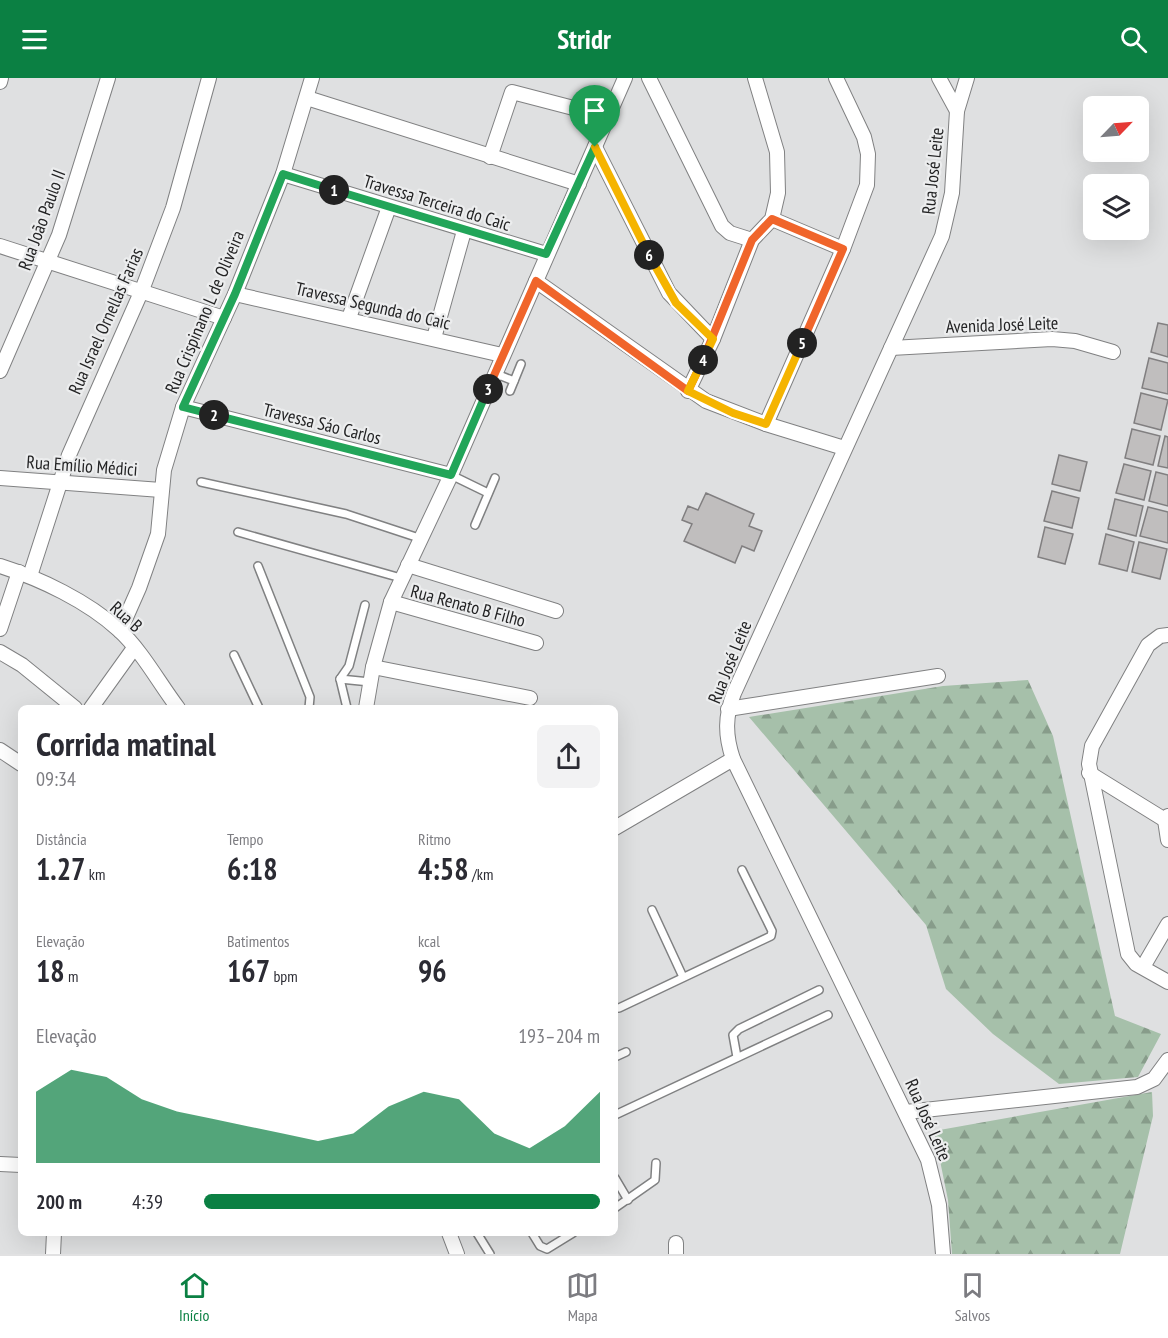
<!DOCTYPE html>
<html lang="pt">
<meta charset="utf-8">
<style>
:root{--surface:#fff;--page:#f2f2f3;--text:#2b2b33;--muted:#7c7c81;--line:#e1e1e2;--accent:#0b8043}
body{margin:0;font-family:"PT Sans Narrow",sans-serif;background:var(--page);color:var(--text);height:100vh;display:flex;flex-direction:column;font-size:22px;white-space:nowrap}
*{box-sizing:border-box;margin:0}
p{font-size:20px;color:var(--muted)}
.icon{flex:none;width:33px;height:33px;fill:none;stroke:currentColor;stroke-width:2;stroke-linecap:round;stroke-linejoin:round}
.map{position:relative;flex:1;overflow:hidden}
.drawer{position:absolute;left:18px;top:627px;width:600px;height:531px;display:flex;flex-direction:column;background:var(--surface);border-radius:9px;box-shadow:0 6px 24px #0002}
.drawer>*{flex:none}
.needle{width:39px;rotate:65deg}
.buttons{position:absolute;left:1083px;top:18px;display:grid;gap:12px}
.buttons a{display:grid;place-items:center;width:66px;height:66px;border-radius:9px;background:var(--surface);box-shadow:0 6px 24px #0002;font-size:30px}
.pin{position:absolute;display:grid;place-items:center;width:51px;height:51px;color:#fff;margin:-62px -26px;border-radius:50% 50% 50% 0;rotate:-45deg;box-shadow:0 0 6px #0007}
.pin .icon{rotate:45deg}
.km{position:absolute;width:30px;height:30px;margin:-15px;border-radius:50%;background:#222;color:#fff;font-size:16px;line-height:30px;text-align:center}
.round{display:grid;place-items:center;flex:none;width:63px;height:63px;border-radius:9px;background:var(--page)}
.summary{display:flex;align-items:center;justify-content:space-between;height:102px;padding:0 18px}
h1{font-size:33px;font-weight:800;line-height:45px}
.figures{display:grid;grid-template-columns:repeat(3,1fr);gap:9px;height:102px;padding:6px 18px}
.figures div{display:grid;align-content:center}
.figures b{font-size:30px;font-weight:800}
.figures small{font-size:16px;font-weight:400}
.figures p{font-size:16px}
.chart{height:168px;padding:12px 18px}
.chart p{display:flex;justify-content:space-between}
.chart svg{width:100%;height:108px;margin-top:6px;fill:var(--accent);opacity:.7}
ul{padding:0 18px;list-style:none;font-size:20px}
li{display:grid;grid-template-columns:96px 72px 1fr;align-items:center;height:45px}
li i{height:15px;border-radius:8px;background:var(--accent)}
header{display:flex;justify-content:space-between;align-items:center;height:78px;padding:0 18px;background:var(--accent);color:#fff;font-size:27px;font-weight:800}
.dock{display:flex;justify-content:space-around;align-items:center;height:84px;border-top:2px solid var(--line);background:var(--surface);font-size:16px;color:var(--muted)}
.dock a{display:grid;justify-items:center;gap:3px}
.dock .active{color:var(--accent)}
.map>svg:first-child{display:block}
.forest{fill:url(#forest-firs)}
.building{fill:#c0bebe;stroke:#817f80;stroke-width:1.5}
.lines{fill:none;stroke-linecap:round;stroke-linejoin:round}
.service-casing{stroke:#808182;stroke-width:10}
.minor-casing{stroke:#808182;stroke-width:16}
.service{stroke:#fff;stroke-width:7}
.minor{stroke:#fff;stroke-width:14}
.split-1-casing{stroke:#fff;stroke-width:12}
.split-2-casing{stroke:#fff;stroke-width:12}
.split-3-casing{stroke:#fff;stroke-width:12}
.split-4-casing{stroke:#fff;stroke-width:12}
.split-5-casing{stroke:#fff;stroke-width:12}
.split-6-casing{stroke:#fff;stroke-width:12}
.split-7-casing{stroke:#fff;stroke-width:12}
.split-1{stroke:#22a559;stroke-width:8}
.split-2{stroke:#22a559;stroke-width:8}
.split-3{stroke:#22a559;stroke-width:8}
.split-4{stroke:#f0652b;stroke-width:8}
.split-5{stroke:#f0652b;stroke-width:8}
.split-6{stroke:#f5b400;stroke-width:8}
.split-7{stroke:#f5b400;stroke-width:8}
.labels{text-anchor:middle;stroke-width:4.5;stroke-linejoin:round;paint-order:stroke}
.street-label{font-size:18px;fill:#232324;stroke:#ecedee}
</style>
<header><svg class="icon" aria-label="menu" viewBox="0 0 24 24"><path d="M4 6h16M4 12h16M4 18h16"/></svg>Stridr<svg class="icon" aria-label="search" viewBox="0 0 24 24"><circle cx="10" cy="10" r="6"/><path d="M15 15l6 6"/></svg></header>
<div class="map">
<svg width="1168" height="1176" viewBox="0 0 1168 1176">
<defs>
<pattern id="forest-firs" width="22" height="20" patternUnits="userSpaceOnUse" patternTransform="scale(1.5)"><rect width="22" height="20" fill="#a6c0aa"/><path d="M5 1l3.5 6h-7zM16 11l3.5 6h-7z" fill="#879c8a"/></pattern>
</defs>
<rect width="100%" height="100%" fill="#dfe0e1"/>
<g class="forest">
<path d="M1028,602l25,56 62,280 46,18 -23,43 -79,7 -66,-50 -47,-45 -20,-64 -177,-208 194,-31z"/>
<path d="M1152,1014l1,24 -33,138h-168l-4,-54 -14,-69z"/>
</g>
<g class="building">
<path d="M1158,245l10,2v32l-17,-5z"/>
<path d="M1149,280l19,5v31l-26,-6z"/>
<path d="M1141,315l27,7 -7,30 -27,-7z"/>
<path d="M1132,351l28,7 -7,29 -28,-7z"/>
<path d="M1165,358l3,1v31l-10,-2z"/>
<path d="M1059,377l28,7 -7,29 -28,-7z"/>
<path d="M1124,386l27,7 -7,29 -28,-7z"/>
<path d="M1156,394l12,3v31l-19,-5z"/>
<path d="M1052,413l27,7 -7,30 -28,-7z"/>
<path d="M706,415l48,21 -5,12 13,5 -8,20 -12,-5 -7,17 -51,-22 8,-17 -10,-4 6,-14 10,4z"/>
<path d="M1115,421l28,7 -7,30 -28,-7z"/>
<path d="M1148,429l20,5v31l-28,-7z"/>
<path d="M1045,449l28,7 -8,30 -27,-7z"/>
<path d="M1106,456l28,8 -7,29 -28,-7z"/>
<path d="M1139,464l28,7 -7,30 -28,-7z"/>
</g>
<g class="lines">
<defs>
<g id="service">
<path d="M494,295l20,8"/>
<path d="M510,313l11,-27"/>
<path d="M451,397l37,18"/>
<path d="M201,404l145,32 76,25"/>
<path d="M475,447l20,-47"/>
<path d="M238,454l163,46"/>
<path d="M258,488l52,131 -1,11"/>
<path d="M234,577l25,53"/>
<path d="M340,601l30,3"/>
<path d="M347,630l-7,-29 9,-13 16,-61"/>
<path d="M652,832l31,67"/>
<path d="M619,930l152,-72 1,-5 -30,-61"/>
<path d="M615,979l11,-5"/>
<path d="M737,979l-4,-22 6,-6 80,-39"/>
<path d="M615,1037l213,-100"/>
<path d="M615,1100l13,22"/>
<path d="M615,1130l40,-28 1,-17"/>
<path d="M477,1155l13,21"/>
<path d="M532,1155l8,13 7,3 26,-16"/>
</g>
<g id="minor">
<path d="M649,0l73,148 8,7 22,7"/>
<path d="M939,0l18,33"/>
<path d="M0,4l1,-4"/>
<path d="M307,20l272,86"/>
<path d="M595,69l74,146 44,46"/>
<path d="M490,79l22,-65 96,25"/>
<path d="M283,96l263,80"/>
<path d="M772,141l71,30"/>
<path d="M0,168l224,72"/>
<path d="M536,203l170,120 60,23 78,24"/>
<path d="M235,216l267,61"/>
<path d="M349,240l40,-111"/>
<path d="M434,260l30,-107"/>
<path d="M891,270l161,-9 23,2 38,11"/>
<path d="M0,293l59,-136 49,-157"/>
<path d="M688,313l25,-52 39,-99 20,-21 6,-26 -1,-41 -22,-74"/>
<path d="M183,329l268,68"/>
<path d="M766,346l77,-175 24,-64 1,-31 -4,-17 -28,-59"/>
<path d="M0,400l161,12"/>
<path d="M408,487l148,46"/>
<path d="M0,488c41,13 87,35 119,64 23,21 40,53 59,78"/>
<path d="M30,498l39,-121 73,-165 31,-82 36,-130"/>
<path d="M391,524l145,41"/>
<path d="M0,551l19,-57"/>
<path d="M120,553l19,-43 19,-54 6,-64 19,-63 52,-113 48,-120 29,-96"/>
<path d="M1168,557l-8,1 -12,9 -56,101 -3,18 39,190 8,10 32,18"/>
<path d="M0,574l22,13 53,43"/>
<path d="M373,589l157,31"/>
<path d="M91,630l43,-60"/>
<path d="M366,630l7,-41 18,-65 60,-127 174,-397"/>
<path d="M728,631l210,-33"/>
<path d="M0,672l21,14"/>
<path d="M1089,695l76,47"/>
<path d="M1168,738l-3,4 3,20"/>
<path d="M615,750l118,-69"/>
<path d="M1143,889l25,-43"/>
<path d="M906,1034l231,-25 17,-8 14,-19"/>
<path d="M0,1086l21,1"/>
<path d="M449,1155l8,21"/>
<path d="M676,1165v11"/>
<path d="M53,1176l1,-21"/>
<path d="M943,1176l-4,-49 -11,-45 -195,-401c-8,-24 -8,-43 1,-66l208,-457 10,-43 5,-82 10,-33"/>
</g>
</defs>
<use href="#service" class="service-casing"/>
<use href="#minor" class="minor-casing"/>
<use href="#service" class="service"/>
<use href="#minor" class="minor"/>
</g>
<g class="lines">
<defs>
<path id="split-1" d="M334,112l212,64 49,-107"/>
<path id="split-2" d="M214,337l-31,-8 52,-113 48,-120 51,16"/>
<path id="split-3" d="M214,337l237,60 37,-86"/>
<path id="split-4" d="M488,311l48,-108 152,110 15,-31"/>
<path id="split-5" d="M703,282l49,-120 20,-21 71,30 -41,94"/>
<path id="split-6" d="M649,177l27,48 37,36 -25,52 45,22 33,11 36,-81"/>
<path id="split-7" d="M595,69l54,108"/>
</defs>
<use href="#split-1" class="split-1-casing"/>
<use href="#split-2" class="split-2-casing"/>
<use href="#split-3" class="split-3-casing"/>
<use href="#split-4" class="split-4-casing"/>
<use href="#split-5" class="split-5-casing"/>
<use href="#split-6" class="split-6-casing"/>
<use href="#split-7" class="split-7-casing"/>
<use href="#split-1" class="split-1"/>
<use href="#split-2" class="split-2"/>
<use href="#split-3" class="split-3"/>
<use href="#split-4" class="split-4"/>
<use href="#split-5" class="split-5"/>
<use href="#split-6" class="split-6"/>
<use href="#split-7" class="split-7"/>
</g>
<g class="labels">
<g class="street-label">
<text transform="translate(933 93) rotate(-84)" y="6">Rua José Leite</text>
<text transform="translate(437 125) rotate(17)" y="6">Travessa Terceira do Caic</text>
<text transform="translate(42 142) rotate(-70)" y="6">Rua João Paulo II</text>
<text transform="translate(373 228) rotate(13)" y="6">Travessa Segunda do Caic</text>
<text transform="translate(205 234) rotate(-67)" y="6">Rua Crispinano L de Oliveira</text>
<text transform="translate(106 243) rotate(-66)" y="6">Rua Israel Ornellas Farias</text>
<text transform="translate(1002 247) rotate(-2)" y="6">Avenida José Leite</text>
<text transform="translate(322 346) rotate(14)" y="6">Travessa Sáo Carlos</text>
<text transform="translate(82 388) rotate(4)" y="6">Rua Emílio Médici</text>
<text transform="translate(468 528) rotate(15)" y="6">Rua Renato B Filho</text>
<text transform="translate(126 539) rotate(42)" y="6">Rua B</text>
<text transform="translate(730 584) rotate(-68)" y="6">Rua José Leite</text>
<text transform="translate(928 1042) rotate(66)" y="6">Rua José Leite</text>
</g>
</g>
</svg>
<div class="buttons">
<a><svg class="needle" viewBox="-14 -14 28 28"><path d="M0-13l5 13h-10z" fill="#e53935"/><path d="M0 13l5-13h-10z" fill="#7c7c81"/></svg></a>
<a><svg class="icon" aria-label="layers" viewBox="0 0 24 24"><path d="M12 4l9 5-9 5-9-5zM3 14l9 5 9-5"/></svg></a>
</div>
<div class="pin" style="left:595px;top:69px;background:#1e9e55"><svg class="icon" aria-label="arrive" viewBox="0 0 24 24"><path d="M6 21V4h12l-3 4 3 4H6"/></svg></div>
<b class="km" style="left:334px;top:112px">1</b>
<b class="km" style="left:214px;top:337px">2</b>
<b class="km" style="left:488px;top:311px">3</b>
<b class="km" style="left:703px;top:282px">4</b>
<b class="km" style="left:802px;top:265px">5</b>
<b class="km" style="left:649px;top:177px">6</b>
<section class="drawer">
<div class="summary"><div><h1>Corrida matinal</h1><p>09:34</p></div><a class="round"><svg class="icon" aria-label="share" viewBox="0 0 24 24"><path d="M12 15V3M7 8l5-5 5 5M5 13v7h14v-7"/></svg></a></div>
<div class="figures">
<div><p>Distância</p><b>1.27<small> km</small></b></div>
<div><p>Tempo</p><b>6:18</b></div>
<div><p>Ritmo</p><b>4:58<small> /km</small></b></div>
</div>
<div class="figures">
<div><p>Elevação</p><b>18<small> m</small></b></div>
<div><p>Batimentos</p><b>167<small> bpm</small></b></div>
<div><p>kcal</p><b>96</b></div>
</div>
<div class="chart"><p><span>Elevação</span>193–204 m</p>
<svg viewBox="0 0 160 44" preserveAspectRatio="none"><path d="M0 44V15L10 6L20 9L30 18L40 23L50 26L60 29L70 32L80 35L90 32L100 21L110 15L120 18L130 32L140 38L150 29L160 15V44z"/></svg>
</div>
<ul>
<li><b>200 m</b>4:39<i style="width:100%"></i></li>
</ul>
</section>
</div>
<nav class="dock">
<a class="active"><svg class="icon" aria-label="home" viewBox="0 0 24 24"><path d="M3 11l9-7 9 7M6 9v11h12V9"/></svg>Início</a>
<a><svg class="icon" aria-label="map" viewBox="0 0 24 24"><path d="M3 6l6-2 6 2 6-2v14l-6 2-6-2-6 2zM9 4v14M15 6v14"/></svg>Mapa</a>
<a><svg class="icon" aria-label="saved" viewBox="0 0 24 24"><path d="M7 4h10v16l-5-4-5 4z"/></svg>Salvos</a>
</nav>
